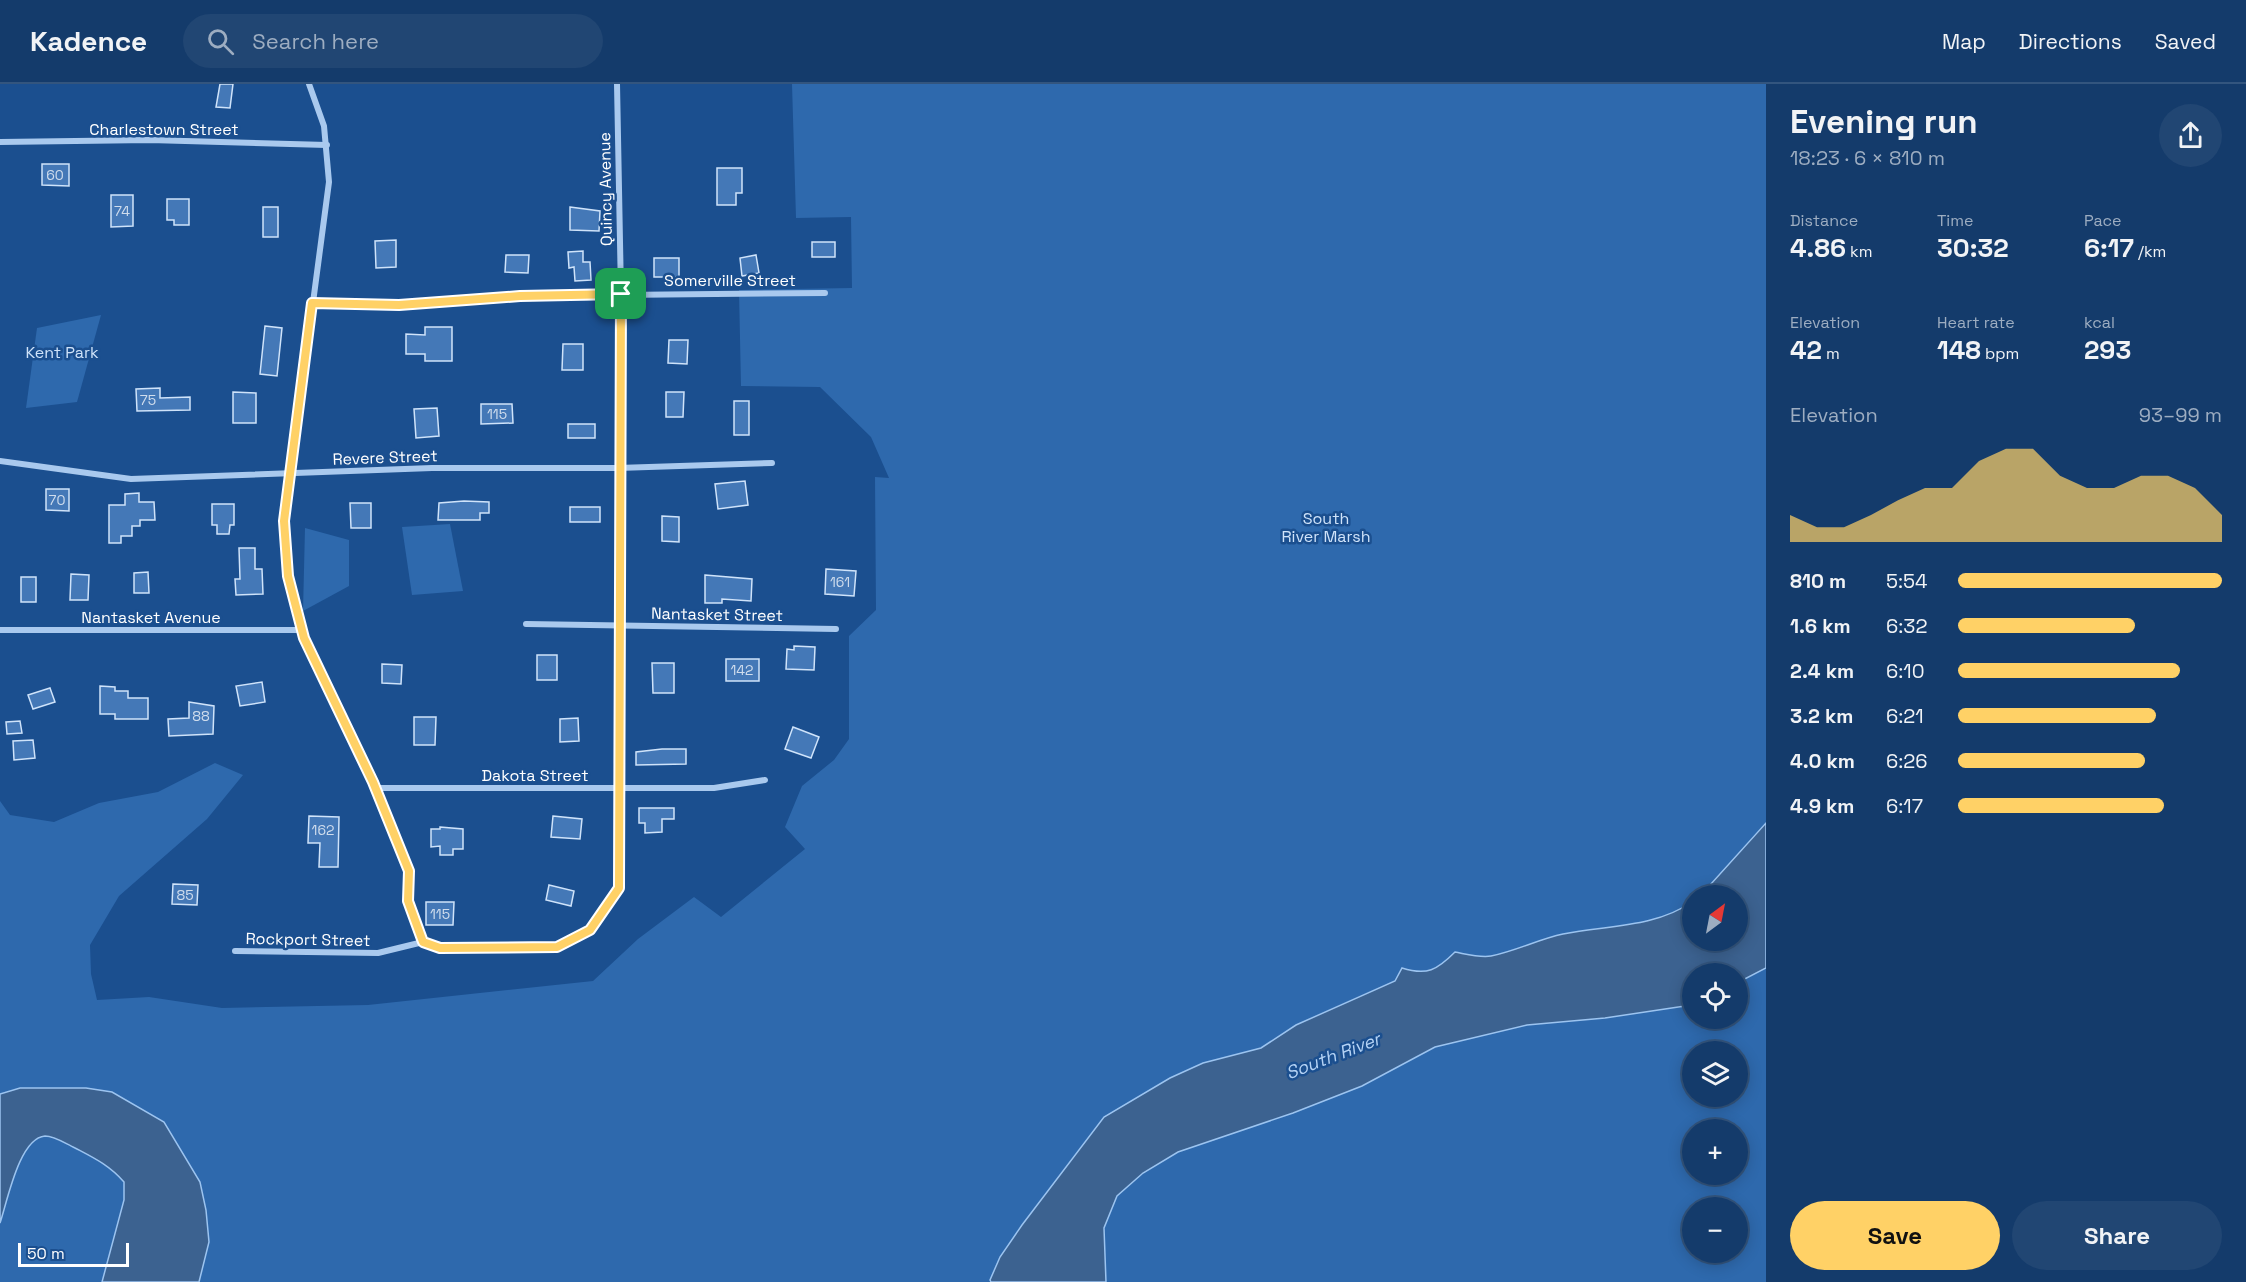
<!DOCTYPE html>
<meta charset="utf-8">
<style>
:root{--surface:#143b6b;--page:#214673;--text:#f1f3f6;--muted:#9dadc1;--line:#33557e;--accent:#ffd166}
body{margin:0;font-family:"Space Grotesk",sans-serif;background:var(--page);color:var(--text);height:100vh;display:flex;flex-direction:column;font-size:22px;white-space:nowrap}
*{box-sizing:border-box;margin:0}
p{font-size:20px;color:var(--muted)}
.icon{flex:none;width:33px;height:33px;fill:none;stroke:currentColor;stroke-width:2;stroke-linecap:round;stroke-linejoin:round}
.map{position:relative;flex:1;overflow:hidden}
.sheet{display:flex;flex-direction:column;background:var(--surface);width:480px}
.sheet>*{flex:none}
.needle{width:39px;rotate:32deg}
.fabs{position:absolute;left:1682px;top:801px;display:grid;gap:12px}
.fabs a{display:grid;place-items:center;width:66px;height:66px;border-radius:50%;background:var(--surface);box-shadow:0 3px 15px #0003,0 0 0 2px var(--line);font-size:30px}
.scale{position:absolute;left:18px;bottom:15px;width:111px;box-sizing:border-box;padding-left:6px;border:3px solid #fff;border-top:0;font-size:16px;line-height:21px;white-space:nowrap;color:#fff;-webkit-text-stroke:4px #1b4f8f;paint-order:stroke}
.pin{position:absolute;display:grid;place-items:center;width:51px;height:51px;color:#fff;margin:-26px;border-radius:12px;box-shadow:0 3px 9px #0006}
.round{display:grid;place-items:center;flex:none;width:63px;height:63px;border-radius:32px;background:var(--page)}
.overview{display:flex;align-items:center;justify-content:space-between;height:102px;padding:0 24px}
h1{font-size:33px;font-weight:800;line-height:45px}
.stats{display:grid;grid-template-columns:repeat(3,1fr);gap:9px;height:102px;padding:6px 24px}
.stats div{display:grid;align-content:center}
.stats b{font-size:26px;font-weight:800}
.stats small{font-size:16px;font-weight:400}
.stats p{font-size:16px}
.chart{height:168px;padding:12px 24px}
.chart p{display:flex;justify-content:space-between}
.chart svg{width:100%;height:108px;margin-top:6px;fill:var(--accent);opacity:.7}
.cta{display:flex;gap:12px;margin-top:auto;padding:12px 24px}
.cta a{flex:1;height:69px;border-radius:36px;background:var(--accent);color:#111;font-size:24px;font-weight:800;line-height:69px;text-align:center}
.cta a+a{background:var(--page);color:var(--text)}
ul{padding:0 24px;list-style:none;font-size:20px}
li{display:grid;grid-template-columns:96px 72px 1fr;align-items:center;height:45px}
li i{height:15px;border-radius:8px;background:var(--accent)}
header{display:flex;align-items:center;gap:36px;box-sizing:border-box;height:84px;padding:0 30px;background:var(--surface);border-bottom:2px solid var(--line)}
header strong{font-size:28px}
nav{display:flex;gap:33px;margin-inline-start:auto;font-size:21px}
.search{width:420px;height:54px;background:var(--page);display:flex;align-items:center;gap:15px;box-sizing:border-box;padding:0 21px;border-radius:33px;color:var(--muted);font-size:22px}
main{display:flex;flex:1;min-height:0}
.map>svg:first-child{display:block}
.green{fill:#2e69ad;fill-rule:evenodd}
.water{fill:#3c6290;stroke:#9cc4f0;stroke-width:1.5}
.building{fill:#4478b7;stroke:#cfe3fa;stroke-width:1.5}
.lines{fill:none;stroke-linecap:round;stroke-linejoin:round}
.minor{stroke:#a9c9ee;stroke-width:6}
.route-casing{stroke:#fff;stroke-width:12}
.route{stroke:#ffd166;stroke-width:8}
.labels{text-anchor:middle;stroke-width:5;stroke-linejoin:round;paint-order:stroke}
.number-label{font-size:14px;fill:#d0dded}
.street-label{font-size:16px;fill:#fff;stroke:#1b4f8f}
.park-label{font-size:16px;fill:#cfe3fa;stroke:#1b4f8f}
.water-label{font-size:18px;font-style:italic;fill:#b5d3f5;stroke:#1b4f8f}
</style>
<header>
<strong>Kadence</strong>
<div class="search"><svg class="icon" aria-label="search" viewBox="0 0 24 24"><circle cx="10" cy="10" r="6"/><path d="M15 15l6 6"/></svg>Search here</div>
<nav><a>Map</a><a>Directions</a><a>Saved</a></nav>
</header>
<main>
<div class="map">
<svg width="1766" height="1198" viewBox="0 0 1766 1198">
<rect width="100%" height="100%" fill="#1b4f8f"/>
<g class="green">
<path d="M792,0h974v739l-63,71 -11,2v6c-38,26 -85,23 -129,32 -24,5 -47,17 -72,22 -10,2 -25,-2 -36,-4l-17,16 -43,13 -40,17 -59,27 -35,23 -58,15 -33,15 -31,20 -63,55 -76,104 -9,25h-792c11,-43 11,-57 1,-100l-180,-94 -20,6v-293l10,14 44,7 45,-19 59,-11 57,-29 28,12 -36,44 -88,77 -29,49 1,29 6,26 52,-3 73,11 146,-3 225,-24 45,-42 56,-42 27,20 84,-68 -20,-22 17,-41 32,-26 15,-21v-103l27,-26 -1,-133 14,1 -18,-41 -51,-50 -79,-1 -2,-96 113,-2 -1,-71 -55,1z"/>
<path d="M101,231l-24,87 -51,6 11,-80z"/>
<path d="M450,440l13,67 -51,4 -10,-68z"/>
<path d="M305,444l44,12v46l-46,25z"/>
<path d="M1766,884v314h-660l-2,-54 13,-32 26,-23 35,-21 115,-39 69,-27 73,-39 92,-22 78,-7 87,-15v15h45v-35zM1692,968h45v44h-45zM1692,1046h45v44h-45zM1692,1124h45v44h-45z"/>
<path d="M44,1052c29,8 60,23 80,46v18l-22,82h-102v-59l17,-57 14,-24z"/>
</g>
<g class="water">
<path d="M1766,739v145l-29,15v-9h-45v29l-7,3 -80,12 -78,7 -92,22 -73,39 -69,27 -115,39 -35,21 -26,23 -13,32 2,54h-115l-1,-2 10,-23 22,-32 82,-108 66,-39 33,-15 58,-15 35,-23 99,-44 7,-13c25,8 35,2 53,-16 11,2 25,6 36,4 25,-5 48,-17 72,-22 44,-9 91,-6 129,-32v38h45v-44l-36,-1z"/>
<path d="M20,1004h66l26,4 52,30 36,60 6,28 3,32 -10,40h-97l22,-82v-18c-15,-17 -30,-24 -49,-34 -9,-4 -20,-12 -30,-12 -26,2 -38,67 -45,87v-129z"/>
</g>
<g class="building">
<path d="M220,0h13l-3,24 -14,-1z"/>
<path d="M42,80h27v22l-27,-1z"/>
<path d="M717,84h25v25h-6v12h-19z"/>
<path d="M111,111h22v31l-22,1z"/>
<path d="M167,115h22v26h-15v-5h-7z"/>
<rect x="263" y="123" width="15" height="30"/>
<path d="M570,123l30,4 -1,20 -29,-1z"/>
<path d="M396,156v27l-20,1 -1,-27z"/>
<rect x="812" y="158" width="23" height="15"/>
<path d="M583,167v11h7l1,18 -16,1 -1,-14 -5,1 -1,-16z"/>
<path d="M506,171h23l-1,18 -23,-1z"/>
<path d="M756,171l3,18 -17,3 -2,-18z"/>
<rect x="654" y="174" width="25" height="19"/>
<path d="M265,242l17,2 -5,48 -17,-2z"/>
<path d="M425,243h27v34h-27v-7h-19v-20l19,1z"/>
<path d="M669,256h19l-1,24 -19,-1z"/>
<path d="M563,260h20v26h-21z"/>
<path d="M160,304v10l30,-1v13l-53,1 -1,-22z"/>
<path d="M233,308l23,1v30h-23z"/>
<path d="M666,308h18l-1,25h-17z"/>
<rect x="734" y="317" width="15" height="34"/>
<path d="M481,320h31l1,19 -32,1z"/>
<path d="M437,324l2,28 -23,2 -2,-29z"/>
<rect x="568" y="340" width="27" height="14"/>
<path d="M745,397l3,24 -30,4 -3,-25z"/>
<path d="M46,405h23v22l-23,-1z"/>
<path d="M139,409v9h15l1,18h-15v6h-8v10h-11v7h-12v-38h16v-11z"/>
<path d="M464,417l25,1v11h-9v7h-42l1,-17z"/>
<path d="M350,419h21v25h-20z"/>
<path d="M212,420h22v21h-4l-1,9h-12v-9h-5z"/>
<rect x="570" y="423" width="30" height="15"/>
<path d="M662,432l17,1v25l-17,-1z"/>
<path d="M239,464h16v21h7l1,25 -27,1 -1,-16h5z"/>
<path d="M826,485l30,2 -2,25 -29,-2z"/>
<path d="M148,488l1,21h-15v-20z"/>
<path d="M71,490l18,1 -1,25h-18z"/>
<path d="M705,491l47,4 -1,22 -29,-2v4h-17z"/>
<rect x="21" y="493" width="15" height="25"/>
<path d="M794,562l21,1 -1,23 -28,-1 1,-20 7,1z"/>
<rect x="537" y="571" width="20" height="25"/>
<rect x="726" y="575" width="33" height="22"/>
<path d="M652,579h22v30h-21z"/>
<path d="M382,580l20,1 -1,19 -19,-1z"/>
<path d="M262,598l3,20 -25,4 -4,-20z"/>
<path d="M100,602l15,1v4h13v7h20v21h-33v-5h-15z"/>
<path d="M50,604l5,14 -22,7 -5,-14z"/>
<path d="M189,618l25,4 -1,28 -44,2 -1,-17 21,-1z"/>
<path d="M414,633h22l-1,28h-21z"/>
<path d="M578,634l1,23 -19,1v-23z"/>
<path d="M20,637l2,12 -15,1 -1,-12z"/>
<path d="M793,643l26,10 -8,21 -26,-9z"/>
<path d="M33,656l2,18 -21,2 -1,-19z"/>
<path d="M662,665h24v15l-50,1v-13z"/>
<path d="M639,724h35v11h-12v13l-17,1v-10h-6z"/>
<path d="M309,732l30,1 -1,50h-19l1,-24h-12z"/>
<path d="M553,732l29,3 -2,20 -29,-2z"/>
<path d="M440,743l23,2v20h-10v6h-13v-9l-9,1v-18h9z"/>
<path d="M173,800l25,1 -1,20 -25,-1z"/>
<path d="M549,801l25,6 -3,15 -25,-6z"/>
<path d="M426,818h28l-1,23h-27z"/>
</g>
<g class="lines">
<g class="minor">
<path d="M309,0l15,42 5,56 -45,339 4,55 8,37 8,24 69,145 36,89 -1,30 15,41"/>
<path d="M0,58l150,-2 177,5"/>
<path d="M312,219l87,2 121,-9 305,-3"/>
<path d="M0,377l131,18 301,-11h186l154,-5"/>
<path d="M526,540l310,5"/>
<path d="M0,546h301"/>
<path d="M375,704h339l51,-8"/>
<path d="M235,867l143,2 45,-11 17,6 117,-1 33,-17 29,-42 -1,-413 3,-181 -4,-210"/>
</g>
</g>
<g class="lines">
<defs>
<path id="route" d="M621,210l-2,594 -29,42 -33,17 -117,1 -17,-6 -15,-41 1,-30 -36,-89 -69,-144 -16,-62 -4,-55 28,-218 87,2 121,-9z"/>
</defs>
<use href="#route" class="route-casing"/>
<use href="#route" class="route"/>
</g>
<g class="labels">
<g class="number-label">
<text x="55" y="96">60</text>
<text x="122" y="132">74</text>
<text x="148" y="321">75</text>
<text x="497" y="335">115</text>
<text x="57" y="421">70</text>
<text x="840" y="503">161</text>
<text x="742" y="591">142</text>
<text x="201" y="637">88</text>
<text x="323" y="751">162</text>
<text x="185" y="816">85</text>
<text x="440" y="835">115</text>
</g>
<g class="street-label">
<text x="164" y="51">Charlestown Street</text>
<text transform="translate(605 105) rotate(-91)" y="6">Quincy Avenue</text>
<text x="730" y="202">Somerville Street</text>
<text transform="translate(385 373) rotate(-2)" y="6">Revere Street</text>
<text transform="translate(717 530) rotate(1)" y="6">Nantasket Street</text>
<text x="151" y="539">Nantasket Avenue</text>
<text x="535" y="697">Dakota Street</text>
<text transform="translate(308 855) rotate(1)" y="6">Rockport Street</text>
</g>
<g class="park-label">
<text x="62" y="274">Kent Park</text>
<text x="1326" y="440">South<tspan x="1326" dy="18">River Marsh</tspan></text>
</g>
<g class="water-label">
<text transform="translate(1333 972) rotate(-21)" y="6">South River</text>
</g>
</g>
</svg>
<div class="fabs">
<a><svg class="needle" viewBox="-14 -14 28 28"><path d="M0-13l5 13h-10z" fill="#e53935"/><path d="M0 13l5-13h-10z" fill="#9dadc1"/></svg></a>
<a><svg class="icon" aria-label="locate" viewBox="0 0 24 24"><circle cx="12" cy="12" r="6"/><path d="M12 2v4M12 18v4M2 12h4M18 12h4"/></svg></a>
<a><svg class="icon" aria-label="layers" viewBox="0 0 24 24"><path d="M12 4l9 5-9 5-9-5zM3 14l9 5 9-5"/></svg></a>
<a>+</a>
<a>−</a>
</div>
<div class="scale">50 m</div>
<div class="pin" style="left:621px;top:210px;background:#1e9e55"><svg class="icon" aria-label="arrive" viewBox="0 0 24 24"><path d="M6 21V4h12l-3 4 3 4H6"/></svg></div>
</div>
<section class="sheet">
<div class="overview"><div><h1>Evening run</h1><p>18:23 · 6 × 810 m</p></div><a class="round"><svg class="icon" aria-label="share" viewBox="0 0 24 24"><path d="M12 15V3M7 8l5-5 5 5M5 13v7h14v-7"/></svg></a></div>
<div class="stats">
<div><p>Distance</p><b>4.86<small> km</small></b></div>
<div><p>Time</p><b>30:32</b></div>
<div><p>Pace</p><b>6:17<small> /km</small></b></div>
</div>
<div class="stats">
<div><p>Elevation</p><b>42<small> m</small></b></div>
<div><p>Heart rate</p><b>148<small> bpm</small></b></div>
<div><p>kcal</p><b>293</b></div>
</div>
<div class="chart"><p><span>Elevation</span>93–99 m</p>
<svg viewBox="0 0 160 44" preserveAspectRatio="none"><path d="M0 44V33L10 38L20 38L30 33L40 27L50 22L60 22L70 11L80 6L90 6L100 17L110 22L120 22L130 17L140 17L150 22L160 33V44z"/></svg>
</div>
<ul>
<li><b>810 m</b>5:54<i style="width:100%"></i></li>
<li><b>1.6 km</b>6:32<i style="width:67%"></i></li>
<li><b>2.4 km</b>6:10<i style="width:84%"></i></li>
<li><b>3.2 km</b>6:21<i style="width:75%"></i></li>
<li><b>4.0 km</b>6:26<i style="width:71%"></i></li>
<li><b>4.9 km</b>6:17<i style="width:78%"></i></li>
</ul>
<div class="cta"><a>Save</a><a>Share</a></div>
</section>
</main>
